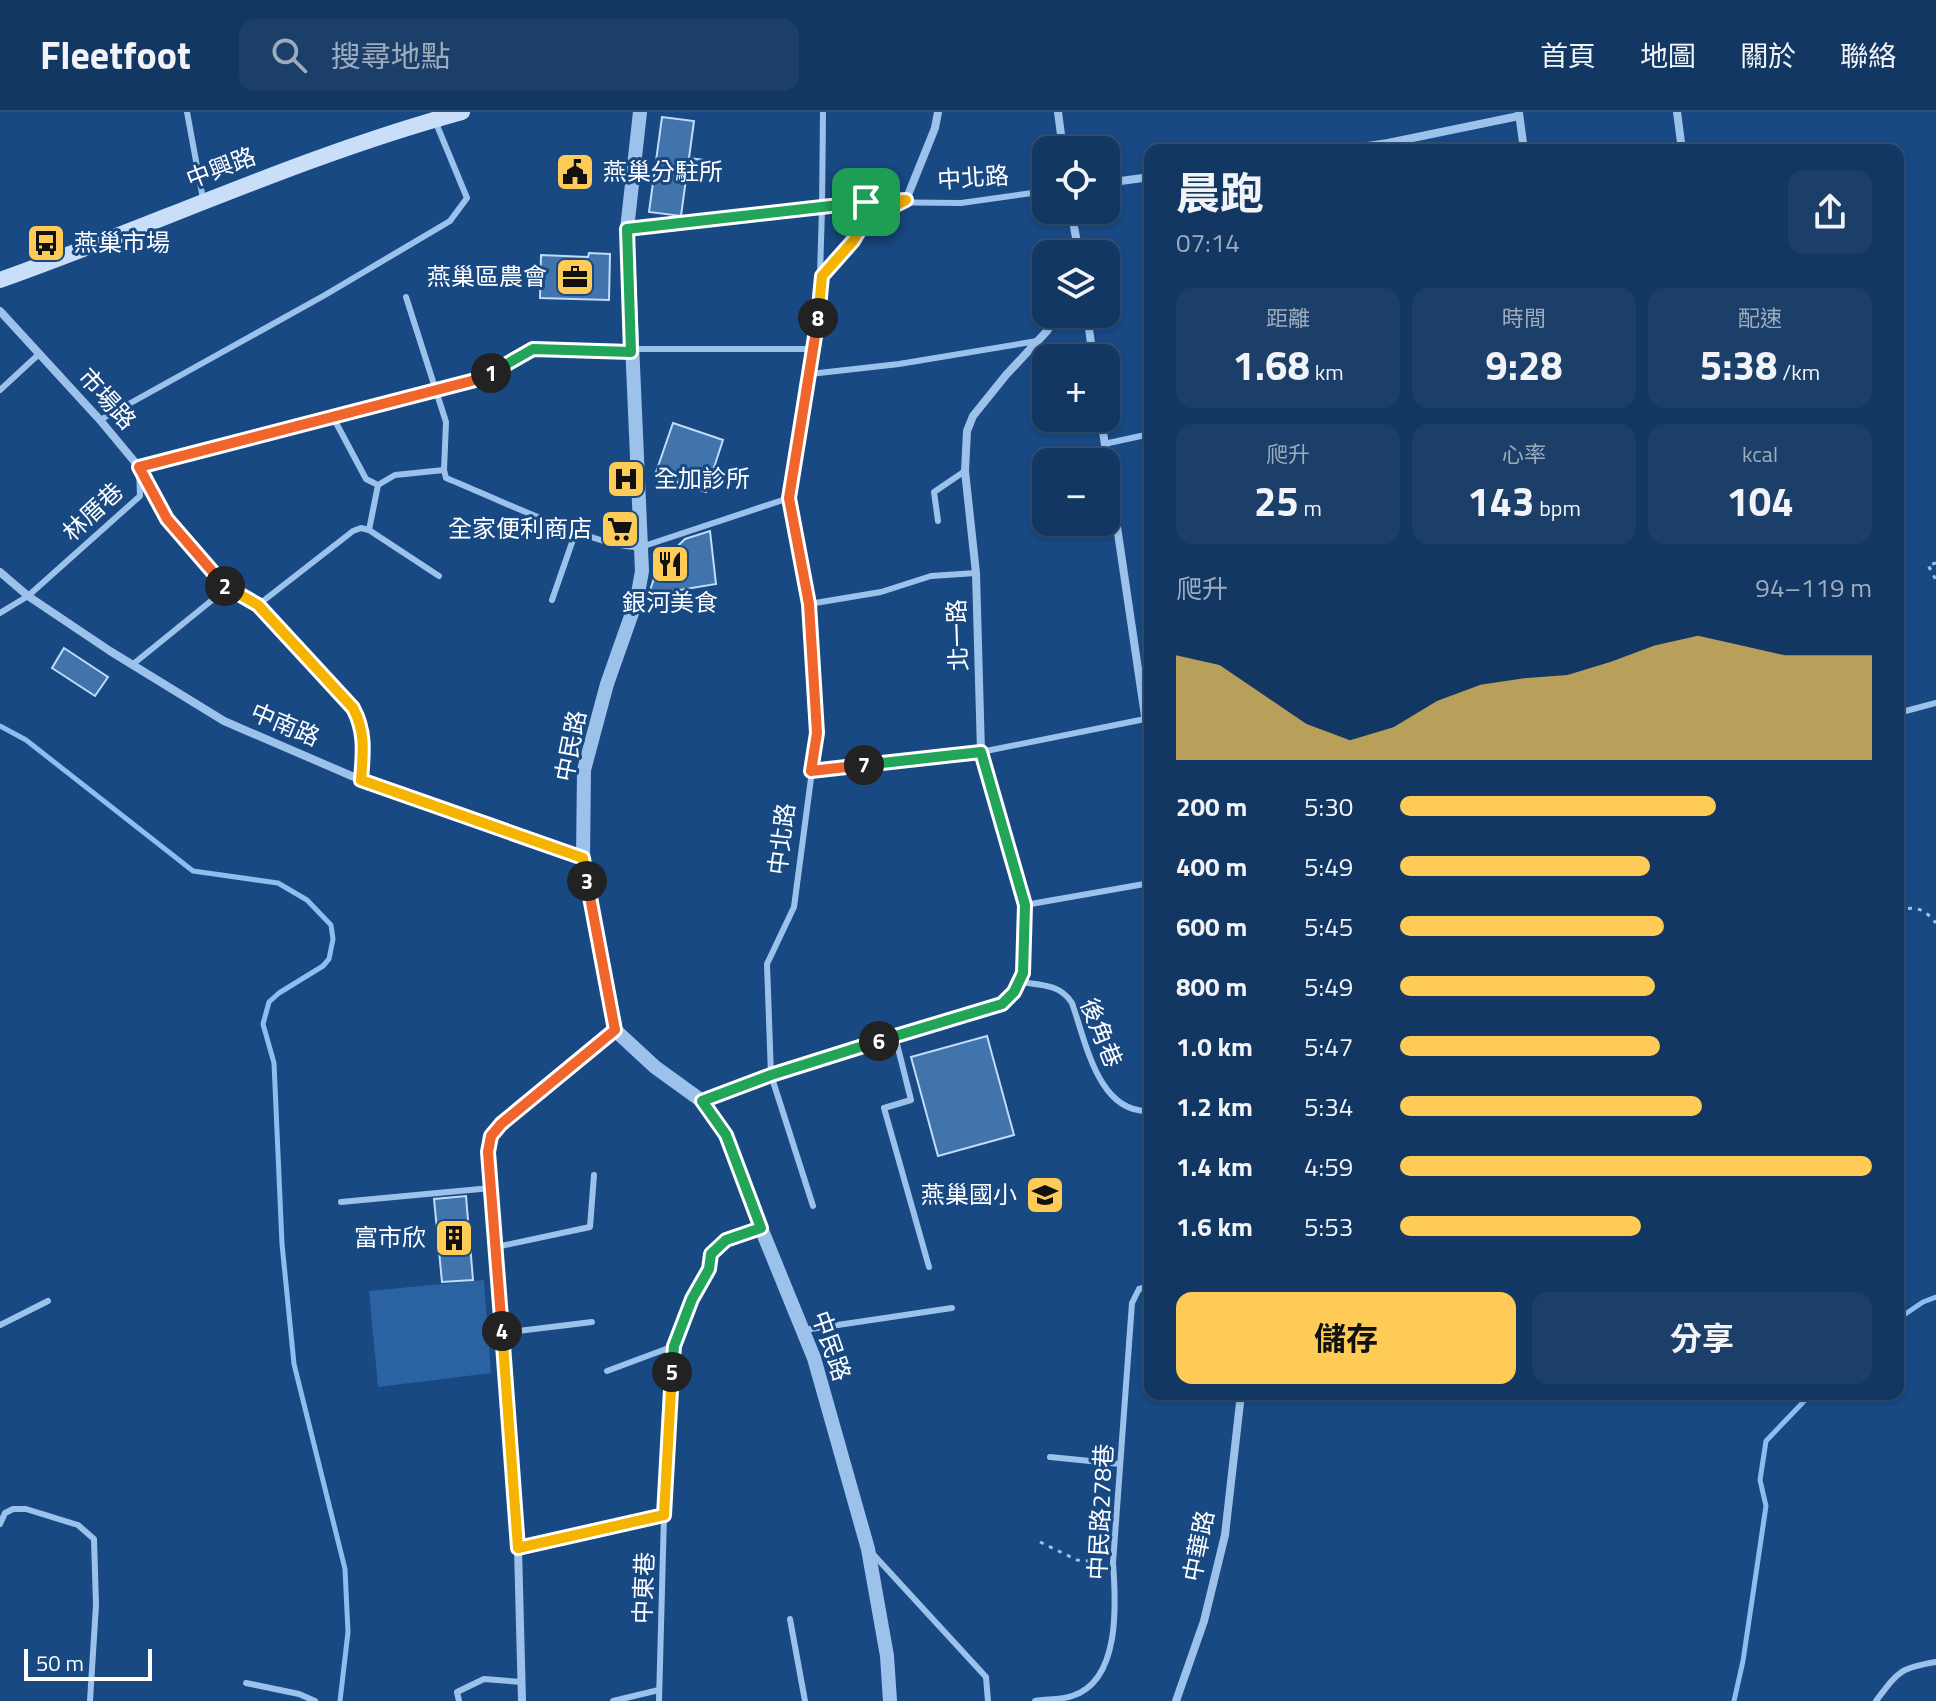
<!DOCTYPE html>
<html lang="zh-TW">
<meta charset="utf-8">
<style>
:root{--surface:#123762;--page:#1b3f68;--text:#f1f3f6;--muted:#9cacbe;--line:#315177;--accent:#ffcb57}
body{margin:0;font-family:"Titillium Web","Noto Sans TC",sans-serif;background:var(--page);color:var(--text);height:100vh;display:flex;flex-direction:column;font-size:30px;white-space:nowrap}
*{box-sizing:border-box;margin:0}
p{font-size:26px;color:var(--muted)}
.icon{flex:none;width:44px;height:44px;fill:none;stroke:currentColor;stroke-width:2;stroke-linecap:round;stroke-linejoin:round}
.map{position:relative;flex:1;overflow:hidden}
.details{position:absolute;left:1144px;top:32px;width:760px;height:1256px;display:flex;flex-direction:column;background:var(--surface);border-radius:16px;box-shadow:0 2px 6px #0004,0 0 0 2px var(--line)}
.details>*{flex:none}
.tools{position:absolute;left:1032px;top:24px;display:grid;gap:16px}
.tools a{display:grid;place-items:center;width:88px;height:88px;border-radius:16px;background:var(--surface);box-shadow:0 2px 6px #0004,0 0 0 2px var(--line);font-size:40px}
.scale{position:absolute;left:24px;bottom:20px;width:128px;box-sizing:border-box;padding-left:8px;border:4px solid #fff;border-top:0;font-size:22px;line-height:28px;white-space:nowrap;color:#fff;-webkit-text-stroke:6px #184983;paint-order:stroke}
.pin{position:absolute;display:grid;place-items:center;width:68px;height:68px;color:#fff;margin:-34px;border-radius:16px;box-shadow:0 4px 12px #0006}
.km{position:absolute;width:40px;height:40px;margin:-20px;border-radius:50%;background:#222;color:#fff;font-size:22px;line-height:40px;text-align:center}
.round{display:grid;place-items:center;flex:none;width:84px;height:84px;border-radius:16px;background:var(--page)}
.headline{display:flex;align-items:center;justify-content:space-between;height:136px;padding:0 32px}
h1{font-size:44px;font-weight:700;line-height:60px}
.figures{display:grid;grid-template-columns:repeat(3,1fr);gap:12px;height:136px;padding:8px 32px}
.figures div{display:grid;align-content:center;border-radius:16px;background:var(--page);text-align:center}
.figures b{font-size:40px;font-weight:700}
.figures small{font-size:22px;font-weight:400}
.figures p{font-size:22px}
.chart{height:224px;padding:16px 32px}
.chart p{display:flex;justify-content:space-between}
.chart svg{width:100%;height:144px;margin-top:8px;fill:var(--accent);opacity:.7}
.button{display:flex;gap:16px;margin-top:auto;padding:16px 32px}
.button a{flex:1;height:92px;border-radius:16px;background:var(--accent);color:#111;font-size:32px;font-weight:700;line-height:92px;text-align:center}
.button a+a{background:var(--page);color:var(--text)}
ul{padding:0 32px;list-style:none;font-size:26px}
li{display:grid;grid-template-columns:128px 96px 1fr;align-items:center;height:60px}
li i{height:20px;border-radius:10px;background:var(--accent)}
header{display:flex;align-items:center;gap:48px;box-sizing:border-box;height:112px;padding:0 40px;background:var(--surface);border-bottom:2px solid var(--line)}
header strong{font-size:38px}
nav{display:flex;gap:44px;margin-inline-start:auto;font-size:28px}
.search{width:560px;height:72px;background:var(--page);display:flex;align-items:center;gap:20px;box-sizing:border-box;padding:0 28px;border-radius:16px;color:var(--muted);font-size:30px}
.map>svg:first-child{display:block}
.green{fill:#2b63a2}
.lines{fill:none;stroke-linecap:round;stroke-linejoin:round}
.stream{stroke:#8fbdee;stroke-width:5}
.building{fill:#4173ad;stroke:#c1dcf9;stroke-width:2}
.path{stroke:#9cc2ec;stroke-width:3;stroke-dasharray:4 6;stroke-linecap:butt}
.service{stroke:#9cc2ec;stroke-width:6}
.minor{stroke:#9cc2ec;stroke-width:8}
.tertiary{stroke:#9cc2ec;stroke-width:14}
.secondary{stroke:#c9def9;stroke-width:16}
.split-1-casing{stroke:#fff;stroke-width:16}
.split-2-casing{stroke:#fff;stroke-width:16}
.split-3-casing{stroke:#fff;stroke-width:16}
.split-4-casing{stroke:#fff;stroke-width:16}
.split-5-casing{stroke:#fff;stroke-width:16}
.split-6-casing{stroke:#fff;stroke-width:16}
.split-7-casing{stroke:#fff;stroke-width:16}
.split-8-casing{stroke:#fff;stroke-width:16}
.split-9-casing{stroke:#fff;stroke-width:16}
.split-1{stroke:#22a559;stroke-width:10}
.split-2{stroke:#f0652b;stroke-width:10}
.split-3{stroke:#f5b400;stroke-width:10}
.split-4{stroke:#f0652b;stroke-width:10}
.split-5{stroke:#f5b400;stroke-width:10}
.split-6{stroke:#22a559;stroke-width:10}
.split-7{stroke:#22a559;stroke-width:10}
.split-8{stroke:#f0652b;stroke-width:10}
.split-9{stroke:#f5b400;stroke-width:10}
.labels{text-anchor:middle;stroke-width:6;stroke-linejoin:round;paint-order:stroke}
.street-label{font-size:24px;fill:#fff;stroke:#184983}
.poi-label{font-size:24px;fill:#fff;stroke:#184983;text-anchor:end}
</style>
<header>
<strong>Fleetfoot</strong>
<div class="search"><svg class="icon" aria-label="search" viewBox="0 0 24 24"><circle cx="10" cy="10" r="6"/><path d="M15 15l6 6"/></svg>搜尋地點</div>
<nav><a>首頁</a><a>地圖</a><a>關於</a><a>聯絡</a></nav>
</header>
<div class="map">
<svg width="1936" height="1589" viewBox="0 0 1936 1589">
<rect width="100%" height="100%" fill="#184983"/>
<path class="green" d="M484,1168l7,93 -113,14 -9,-96z"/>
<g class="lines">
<g class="stream">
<path d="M0,614l26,14 167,131 85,12 29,17 24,25 2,14 -4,20 -6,7 -44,27 -10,9 -6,22 11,39 8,181 12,120 51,205 3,63 -8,69"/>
<path d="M1898,1207l25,-17 13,-5"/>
<path d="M1734,1589l9,-40 23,-155 -6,-26 6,-39 45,-47"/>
</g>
</g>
<g class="building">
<path d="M662,5l32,4 -5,37 16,2 -3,21 -16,-2 -5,37 -32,-4z"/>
<path d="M589,141l21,1 -1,46 -69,-2 1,-43 47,2z"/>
<path d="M673,311l50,17 -17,52 -51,-17z"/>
<path d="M710,419l6,53 -48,8 -21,7 12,-35 26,-25z"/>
<path d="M64,536l44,29 -13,19 -43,-28z"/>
<path d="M987,924l27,99 -76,21 -27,-99z"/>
<path d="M466,1084l7,84 -31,2 -8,-83z"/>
</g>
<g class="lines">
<g class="path">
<path d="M1936,451l-8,2 8,15"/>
<path d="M1898,798c20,-4 26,-1 38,13"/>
<path d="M1040,1430l37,18 27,2"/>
</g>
<g class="service">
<path d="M187,0l16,87"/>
<path d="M628,117l194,-20 1,-97"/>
<path d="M822,164l31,-35 12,-20 38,-19"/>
<path d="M406,185l40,125 -2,48"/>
<path d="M634,237h180"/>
<path d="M810,262l89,-10 138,-23"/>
<path d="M0,278l39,-36"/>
<path d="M333,305l33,62 12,6 17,-10 49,-5"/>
<path d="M100,308l225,-125 125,-74 17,-23 -31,-75"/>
<path d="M1104,332l46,-10"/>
<path d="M444,358l2,8c40,16 159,73 195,69l148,-49"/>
<path d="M938,409l-4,-29 31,-21"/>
<path d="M369,418l9,-45"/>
<path d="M552,488l24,-69"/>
<path d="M809,492l72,-12 50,-16 45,-3"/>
<path d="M258,493l95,-74 8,-3 8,2 70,46"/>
<path d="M0,501l28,-17 112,-100 -1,-29 340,-88 32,-15 22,-15 98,3"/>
<path d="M132,553l95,-77"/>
<path d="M1898,601l38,-10"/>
<path d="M811,659l170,-19 169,-34"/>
<path d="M1025,793l125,-22"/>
<path d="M895,924l16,64 -27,8 45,159"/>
<path d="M702,989l69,-26 231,-71 18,-22c21,3 40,2 52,21 14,39 26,111 78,108"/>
<path d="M341,1090l150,-14"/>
<path d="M813,1094l-42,-131 -4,-111 27,-57 23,-174 -8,-129 -20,-106 30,-191 3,-98 44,-7 95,1 85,-12"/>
<path d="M496,1135l94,-20 4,-52"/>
<path d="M0,1213l48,-24"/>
<path d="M804,1218l148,-22"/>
<path d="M502,1221l90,-11"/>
<path d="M607,1259l67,-25"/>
<path d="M1050,1345l70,7"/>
<path d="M0,1412l5,-11 8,-4h13l52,16 16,14 2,66 -6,96"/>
<path d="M518,1436l146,-33"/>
<path d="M872,1441l114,124 2,24"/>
<path d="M790,1507l15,82"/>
<path d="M246,1571l53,11 16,7"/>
<path d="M459,1589l-2,-9 27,-13 37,3"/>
<path d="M613,1589l46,-11"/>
<path d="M659,1589l5,-186 10,-169 18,-47 17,-30 2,-15 15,-14 35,-12"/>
<path d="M1035,1589c12,-2 26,-1 37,-5 49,-15 44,-94 41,-133l19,-260 7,-14 11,-3"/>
<path d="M1876,1589c22,-29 23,-33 60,-39"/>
</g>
<g class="minor">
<path d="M1058,0l5,38"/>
<path d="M1677,0l5,38"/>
<path d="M1519,1l5,37"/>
<path d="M1341,38l47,-7 131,-27"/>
<path d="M1106,71l44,-6"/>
<path d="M906,88l29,-72 3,-16"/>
<path d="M1071,98l8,44"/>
<path d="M0,199l100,109 39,47 28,52 45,54 15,15 31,17 95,103c13,24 10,46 8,72"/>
<path d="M1087,202l6,44"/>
<path d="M1101,306l49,332"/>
<path d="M0,460l28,24 82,55 114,70 137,59 222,78"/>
<path d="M1020,870l3,-9 2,-68 -44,-153 -5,-179 -11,-102 2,-40 6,-15 33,-41 41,-44 10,-17"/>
<path d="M522,1589l-4,-153 -30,-396 3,-16 10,-12 114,-94"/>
<path d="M1176,1589l28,-80 21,-86 16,-141"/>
</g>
<path class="tertiary" d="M640,0l-13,117 15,342 -5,28 -30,85 -23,86 -1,88 32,172 40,37 47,34 24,34 35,93 53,130 54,191 19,107 3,45"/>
<path class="secondary" d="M0,168c155,-55 304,-125 462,-168"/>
</g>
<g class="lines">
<defs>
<path id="split-1" d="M491,261l42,-24 98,3 -4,-123 239,-27"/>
<path id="split-2" d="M225,474l-58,-67 -28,-52 340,-88 12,-6"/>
<path id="split-3" d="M225,474l33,19 95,103c13,24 10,46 8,72l222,78 4,23"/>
<path id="split-4" d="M502,1219l-14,-179 3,-16 10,-12 114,-94 -28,-149"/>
<path id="split-5" d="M502,1219l16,217 146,-33 8,-143"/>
<path id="split-6" d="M672,1260l2,-26 18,-47 17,-30 2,-15 15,-14 35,-12 -35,-93 -24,-34 69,-26 108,-34"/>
<path id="split-7" d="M864,653l117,-13 44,153 -2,68 -9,19 -12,12 -123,37"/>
<path id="split-8" d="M818,206l-29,180 20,106 8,129 -6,38 53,-6"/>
<path id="split-9" d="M818,206l4,-42 31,-35 12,-20 41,-21 -40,2"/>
</defs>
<use href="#split-1" class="split-1-casing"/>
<use href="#split-2" class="split-2-casing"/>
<use href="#split-3" class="split-3-casing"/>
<use href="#split-4" class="split-4-casing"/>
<use href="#split-5" class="split-5-casing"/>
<use href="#split-6" class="split-6-casing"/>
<use href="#split-7" class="split-7-casing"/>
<use href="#split-8" class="split-8-casing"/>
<use href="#split-9" class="split-9-casing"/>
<use href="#split-1" class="split-1"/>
<use href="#split-2" class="split-2"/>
<use href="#split-3" class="split-3"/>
<use href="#split-4" class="split-4"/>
<use href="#split-5" class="split-5"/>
<use href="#split-6" class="split-6"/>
<use href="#split-7" class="split-7"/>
<use href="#split-8" class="split-8"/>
<use href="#split-9" class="split-9"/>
</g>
<defs>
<symbol id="civic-square" viewBox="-11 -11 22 22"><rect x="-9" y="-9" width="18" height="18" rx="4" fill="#ffcb57" stroke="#184983"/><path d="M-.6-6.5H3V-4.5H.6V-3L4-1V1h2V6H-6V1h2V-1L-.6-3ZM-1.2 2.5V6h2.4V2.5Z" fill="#111"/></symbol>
<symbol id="bus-square" viewBox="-11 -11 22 22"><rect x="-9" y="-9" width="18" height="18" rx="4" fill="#ffcb57" stroke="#184983"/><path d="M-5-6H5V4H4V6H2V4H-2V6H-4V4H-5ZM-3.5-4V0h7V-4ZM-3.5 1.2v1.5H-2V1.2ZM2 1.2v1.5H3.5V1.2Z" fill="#111"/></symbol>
<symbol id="office-square" viewBox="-11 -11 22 22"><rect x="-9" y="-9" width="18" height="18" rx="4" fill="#ffcb57" stroke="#184983"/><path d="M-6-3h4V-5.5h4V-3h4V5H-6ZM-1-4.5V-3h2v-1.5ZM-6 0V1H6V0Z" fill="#111"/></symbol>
<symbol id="hospital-square" viewBox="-11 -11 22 22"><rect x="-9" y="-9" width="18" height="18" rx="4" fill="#ffcb57" stroke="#184983"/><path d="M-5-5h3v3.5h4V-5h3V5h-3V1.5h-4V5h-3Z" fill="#111"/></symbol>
<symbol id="supermarket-square" viewBox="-11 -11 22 22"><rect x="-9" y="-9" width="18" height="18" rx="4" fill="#ffcb57" stroke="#184983"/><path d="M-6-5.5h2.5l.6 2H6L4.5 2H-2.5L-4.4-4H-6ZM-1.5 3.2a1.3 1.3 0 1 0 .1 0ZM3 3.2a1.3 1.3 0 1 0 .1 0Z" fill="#111"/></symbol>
<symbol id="restaurant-square" viewBox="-11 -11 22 22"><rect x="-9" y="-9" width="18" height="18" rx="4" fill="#ffcb57" stroke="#184983"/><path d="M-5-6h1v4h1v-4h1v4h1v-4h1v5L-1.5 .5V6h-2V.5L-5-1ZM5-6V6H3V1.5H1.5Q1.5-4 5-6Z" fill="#111"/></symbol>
<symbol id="school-square" viewBox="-11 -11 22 22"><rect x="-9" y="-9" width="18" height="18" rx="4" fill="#ffcb57" stroke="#184983"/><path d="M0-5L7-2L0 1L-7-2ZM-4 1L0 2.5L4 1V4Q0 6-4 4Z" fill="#111"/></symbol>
<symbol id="building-square" viewBox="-11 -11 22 22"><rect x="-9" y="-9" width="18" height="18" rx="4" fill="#ffcb57" stroke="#184983"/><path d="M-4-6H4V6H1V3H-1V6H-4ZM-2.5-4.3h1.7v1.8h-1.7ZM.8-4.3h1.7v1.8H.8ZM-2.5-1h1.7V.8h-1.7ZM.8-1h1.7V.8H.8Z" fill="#111"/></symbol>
</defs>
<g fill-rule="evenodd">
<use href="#civic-square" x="553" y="38" width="44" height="44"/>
<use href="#bus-square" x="24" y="109" width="44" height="44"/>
<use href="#office-square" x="553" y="143" width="44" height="44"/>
<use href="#hospital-square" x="604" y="345" width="44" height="44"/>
<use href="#supermarket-square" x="598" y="395" width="44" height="44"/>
<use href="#restaurant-square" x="648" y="430" width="44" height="44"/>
<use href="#school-square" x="1023" y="1061" width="44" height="44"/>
<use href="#building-square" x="432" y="1104" width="44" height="44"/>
</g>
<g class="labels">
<g class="street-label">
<text transform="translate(221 56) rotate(-21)" y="8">中興路</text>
<text transform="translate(973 66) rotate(-4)" y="8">中北路</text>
<text transform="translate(107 287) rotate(48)" y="8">市場路</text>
<text transform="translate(93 400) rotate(-43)" y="8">林厝巷</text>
<text transform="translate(958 523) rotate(-92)" y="8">北一路</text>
<text transform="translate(285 613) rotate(23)" y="8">中南路</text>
<text transform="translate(571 634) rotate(-79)" y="8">中民路</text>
<text transform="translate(782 727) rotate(-83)" y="8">中北路</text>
<text transform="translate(1101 921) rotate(68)" y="8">後角巷</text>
<text transform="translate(831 1234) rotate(71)" y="8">中民路</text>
<text transform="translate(1101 1400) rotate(-87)" y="8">中民路278巷</text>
<text transform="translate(1199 1434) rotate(-79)" y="8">中華路</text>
<text transform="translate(644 1476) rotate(-88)" y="8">中東巷</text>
</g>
<g class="poi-label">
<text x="603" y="68" text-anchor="start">燕巢分駐所</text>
<text x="74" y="139" text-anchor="start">燕巢市場</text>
<text x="547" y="173">燕巢區農會</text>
<text x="654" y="375" text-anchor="start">全加診所</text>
<text x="592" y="425">全家便利商店</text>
<text x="670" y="499" text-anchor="middle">銀河美食</text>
<text x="1017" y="1091">燕巢國小</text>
<text x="426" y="1134">富市欣</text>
</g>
</g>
</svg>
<div class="tools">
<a><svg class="icon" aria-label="locate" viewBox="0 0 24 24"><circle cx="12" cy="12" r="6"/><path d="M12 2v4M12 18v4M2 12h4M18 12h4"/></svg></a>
<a><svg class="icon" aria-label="layers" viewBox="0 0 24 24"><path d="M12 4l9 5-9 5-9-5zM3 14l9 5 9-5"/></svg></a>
<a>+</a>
<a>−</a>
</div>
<div class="scale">50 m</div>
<div class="pin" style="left:866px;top:90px;background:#1e9e55"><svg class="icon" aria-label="arrive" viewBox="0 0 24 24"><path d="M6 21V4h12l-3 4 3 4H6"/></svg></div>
<b class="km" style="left:491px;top:261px">1</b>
<b class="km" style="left:225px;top:474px">2</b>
<b class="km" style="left:587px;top:769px">3</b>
<b class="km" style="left:502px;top:1219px">4</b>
<b class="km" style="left:672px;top:1260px">5</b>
<b class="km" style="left:879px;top:929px">6</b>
<b class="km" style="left:864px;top:653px">7</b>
<b class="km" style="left:818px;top:206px">8</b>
<section class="details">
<div class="headline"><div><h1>晨跑</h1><p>07:14</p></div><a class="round"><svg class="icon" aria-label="share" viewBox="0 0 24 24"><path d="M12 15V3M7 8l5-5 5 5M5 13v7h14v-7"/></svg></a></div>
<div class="figures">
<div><p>距離</p><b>1.68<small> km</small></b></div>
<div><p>時間</p><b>9:28</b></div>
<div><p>配速</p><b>5:38<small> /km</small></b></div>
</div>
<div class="figures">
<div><p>爬升</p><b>25<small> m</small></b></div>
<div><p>心率</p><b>143<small> bpm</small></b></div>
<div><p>kcal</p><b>104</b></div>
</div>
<div class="chart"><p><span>爬升</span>94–119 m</p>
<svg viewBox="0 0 160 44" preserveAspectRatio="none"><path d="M0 44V12L10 15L20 24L30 33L40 38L50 34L60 26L70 21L80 19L90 18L100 14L110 9L120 6L130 9L140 12L150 12L160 12V44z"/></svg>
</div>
<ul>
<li><b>200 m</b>5:30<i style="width:67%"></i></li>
<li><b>400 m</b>5:49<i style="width:53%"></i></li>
<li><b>600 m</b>5:45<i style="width:56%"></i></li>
<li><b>800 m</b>5:49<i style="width:54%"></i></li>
<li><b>1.0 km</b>5:47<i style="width:55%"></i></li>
<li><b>1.2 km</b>5:34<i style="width:64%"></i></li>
<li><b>1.4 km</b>4:59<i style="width:100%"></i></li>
<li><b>1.6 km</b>5:53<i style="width:51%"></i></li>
</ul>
<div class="button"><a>儲存</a><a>分享</a></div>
</section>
</div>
